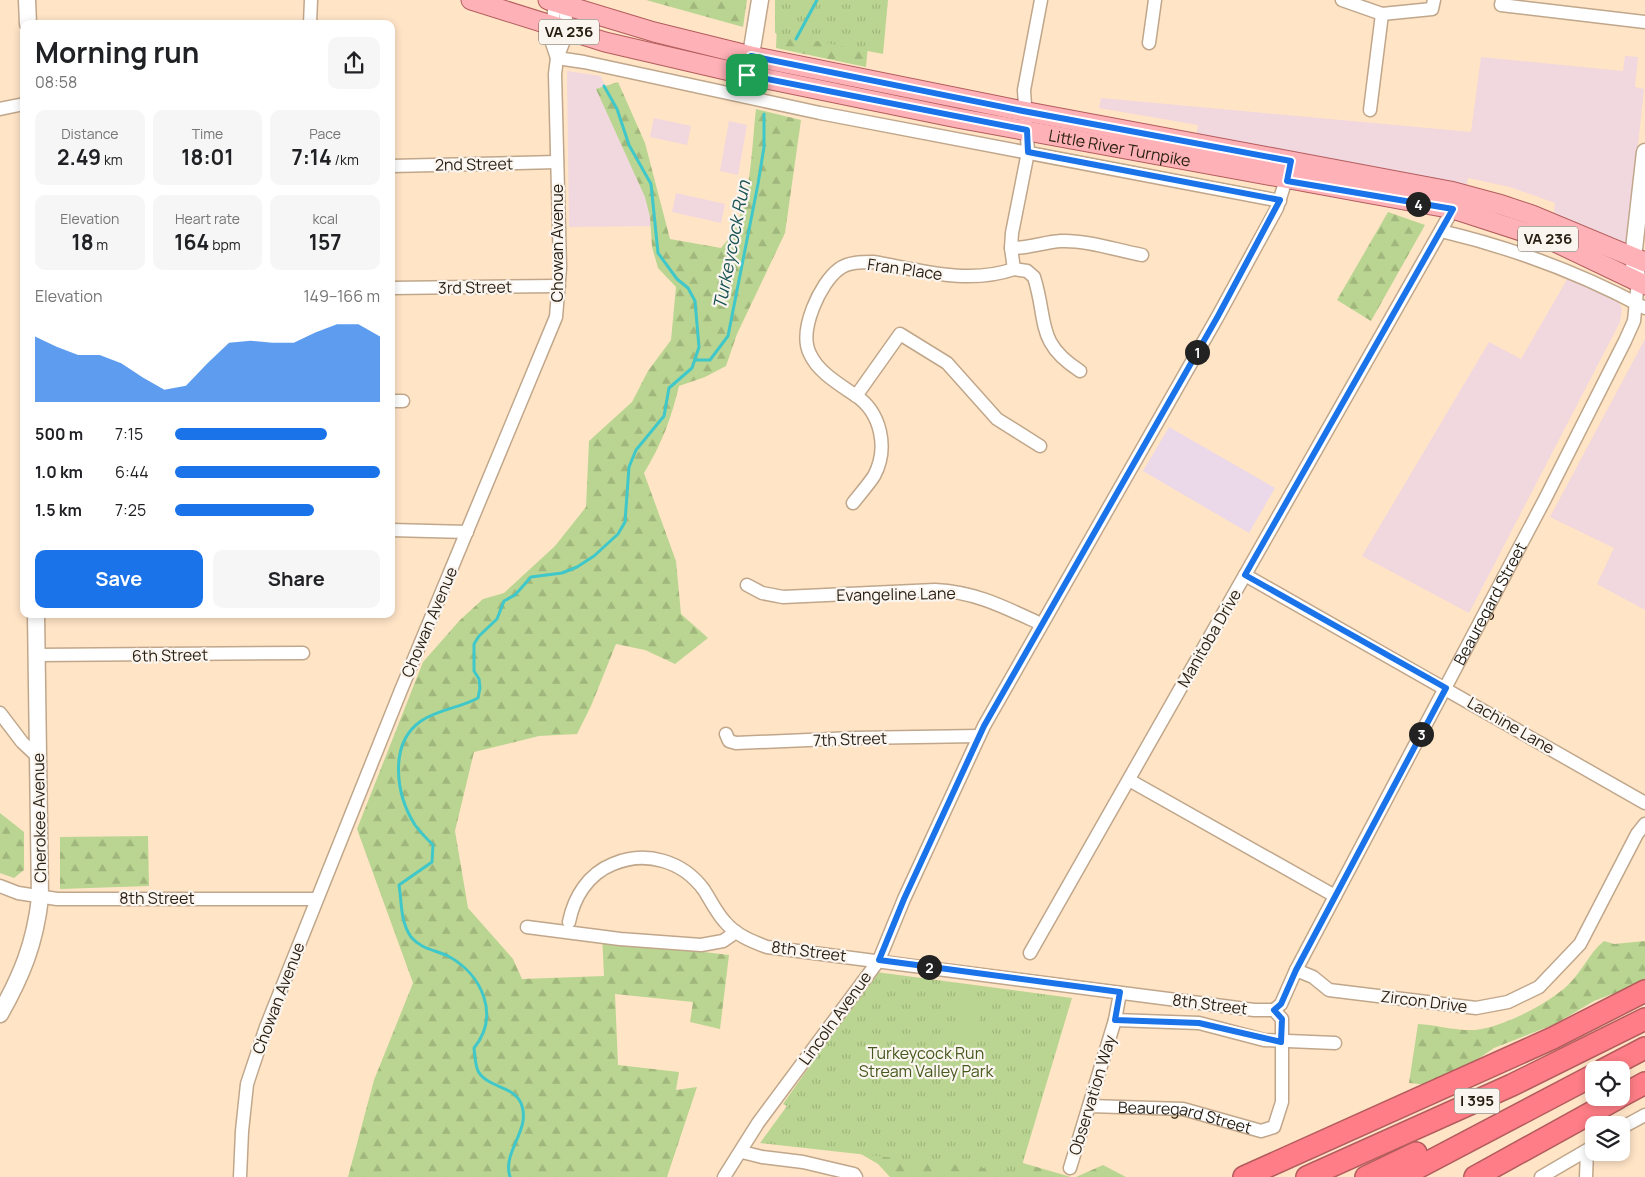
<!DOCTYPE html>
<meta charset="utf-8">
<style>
:root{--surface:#fff;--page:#f6f6f6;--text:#202124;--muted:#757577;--accent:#1a73e8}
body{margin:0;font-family:Manrope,sans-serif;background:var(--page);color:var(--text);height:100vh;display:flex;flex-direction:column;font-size:19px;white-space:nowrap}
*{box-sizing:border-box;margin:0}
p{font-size:16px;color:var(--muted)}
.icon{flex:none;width:28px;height:28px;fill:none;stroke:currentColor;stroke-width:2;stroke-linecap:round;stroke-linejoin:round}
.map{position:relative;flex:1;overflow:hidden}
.details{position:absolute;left:20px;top:20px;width:375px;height:598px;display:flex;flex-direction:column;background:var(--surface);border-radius:10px;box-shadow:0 2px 8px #0003}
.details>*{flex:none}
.fabs{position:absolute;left:1585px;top:1061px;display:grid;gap:10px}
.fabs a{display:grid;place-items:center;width:45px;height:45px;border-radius:10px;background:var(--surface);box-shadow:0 2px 8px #0003;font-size:25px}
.pin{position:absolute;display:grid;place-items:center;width:42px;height:42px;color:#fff;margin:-21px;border-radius:10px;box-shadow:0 2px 8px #0006}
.km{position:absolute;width:25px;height:25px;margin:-12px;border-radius:50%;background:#222;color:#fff;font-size:14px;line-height:25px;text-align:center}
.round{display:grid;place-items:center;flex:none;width:52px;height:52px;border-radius:10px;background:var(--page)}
.overview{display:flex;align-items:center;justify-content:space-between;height:85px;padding:0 15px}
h1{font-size:28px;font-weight:700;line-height:38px}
.figures{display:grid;grid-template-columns:repeat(3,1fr);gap:8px;height:85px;padding:5px 15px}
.figures div{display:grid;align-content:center;border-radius:10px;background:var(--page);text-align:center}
.figures b{font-size:21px;font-weight:700}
.figures small{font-size:14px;font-weight:400}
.figures p{font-size:14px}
.chart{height:140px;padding:10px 15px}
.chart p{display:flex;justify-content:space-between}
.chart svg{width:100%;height:90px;margin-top:5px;fill:var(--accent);opacity:.7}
.action{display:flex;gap:10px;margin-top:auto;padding:10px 15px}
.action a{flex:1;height:58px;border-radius:10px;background:var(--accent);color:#fff;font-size:20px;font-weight:700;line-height:58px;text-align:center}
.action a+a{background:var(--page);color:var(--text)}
ul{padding:0 15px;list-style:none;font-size:16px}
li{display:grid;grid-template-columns:80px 60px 1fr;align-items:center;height:38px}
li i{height:12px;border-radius:6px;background:var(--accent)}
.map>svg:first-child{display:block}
.commercial{fill:#f1d7de}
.education{fill:#ebd8e9}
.forest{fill:url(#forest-firs)}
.park{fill:url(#park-tufts)}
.pitch{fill:#bad591}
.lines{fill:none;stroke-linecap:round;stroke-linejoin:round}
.stream{stroke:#3fc7c9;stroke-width:3}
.street-casing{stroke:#c0a78b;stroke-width:15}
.secondary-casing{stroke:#c0a78b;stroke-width:19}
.primary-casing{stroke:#b35c5d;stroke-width:21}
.highway-casing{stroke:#b35c5d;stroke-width:24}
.street{stroke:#fff;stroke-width:12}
.secondary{stroke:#fff;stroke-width:16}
.primary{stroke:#feb1b6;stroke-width:19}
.highway{stroke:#fe7d86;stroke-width:21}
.route-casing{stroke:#fff;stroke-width:10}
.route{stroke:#1a73e8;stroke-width:6}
.labels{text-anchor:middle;stroke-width:4.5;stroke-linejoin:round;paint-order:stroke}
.shield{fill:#fbf5ef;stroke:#675e54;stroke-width:1}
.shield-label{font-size:15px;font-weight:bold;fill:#271e12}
.street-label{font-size:16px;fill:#271e12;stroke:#fbf5ef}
.park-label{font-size:16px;fill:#45591f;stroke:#fbf5ef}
.water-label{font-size:18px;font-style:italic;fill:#1a5354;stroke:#fbf5ef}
</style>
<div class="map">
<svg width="1645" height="1177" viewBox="0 0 1645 1177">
<defs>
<pattern id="forest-firs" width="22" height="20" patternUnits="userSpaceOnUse" patternTransform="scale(1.25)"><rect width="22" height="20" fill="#bad591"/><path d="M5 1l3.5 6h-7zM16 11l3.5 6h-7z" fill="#a0b67c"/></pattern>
<pattern id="park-tufts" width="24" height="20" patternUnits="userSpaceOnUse" patternTransform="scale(1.25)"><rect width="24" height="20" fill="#bad591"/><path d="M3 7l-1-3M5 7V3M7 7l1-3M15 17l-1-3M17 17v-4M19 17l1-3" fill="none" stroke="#a0b67c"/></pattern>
</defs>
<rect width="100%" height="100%" fill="#ffe4c6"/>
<g class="commercial">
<path d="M1625,56l13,1 -3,30 9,2 -17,156 -73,-32 1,-10 -45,-16 -42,-9 -2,10 -271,-45 3,-18 -99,-17 2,-10 370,34 10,-75 142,14z"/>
<path d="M567,71l34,5 59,150 -91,1z"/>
<path d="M654,118l37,8 -4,19 -37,-8z"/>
<path d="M729,121l18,4 -9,50 -18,-4z"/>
<path d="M676,193l49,11 -4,19 -49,-11z"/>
<path d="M1569,276l49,24 4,9 -2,13 -151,291 -107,-57 127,-214 32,17z"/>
<path d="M1645,339v271l-48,-26 17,-36 -64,-31z"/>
</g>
<path class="education" d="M1169,427l106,61 -26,45 -106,-62z"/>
<g class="forest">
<path d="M646,0h101l-4,27z"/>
<path d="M778,0h94l-6,67 -90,-19z"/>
<path d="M618,82l27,61 25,96 51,9c31,-32 30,-97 35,-139l45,11 -16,113 -48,101 -11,32 -21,11 -26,9c-8,33 -17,57 -35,87l32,88 5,53 27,24 -33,26 -30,-14 -29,-6 -25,62 -14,28 -38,2 -65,16 -19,79 13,77 45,51 9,20 82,-3 -2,-42 103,12 -1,6 25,3 -9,74 -30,-7 3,-20 -78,-8 3,71 61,7 -3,18 21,-3 -30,90h-319l26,-97 39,-97 -56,-154 66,-167 37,-42 23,-21 21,-6 51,-47 31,-39 3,-66 43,-39 16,-31 23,-31 5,-53 -18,-19 -6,-21 -2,-30 -5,-20 -49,-108z"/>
<path d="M1388,212l37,13 -54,96 -34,-21z"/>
<path d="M0,813l24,19v38l-10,8 -14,-5z"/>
<path d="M148,836l1,50 -89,3v-52z"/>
<path d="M1604,941l10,3 31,-3v44l-25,6 -26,10 -39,23 -61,24 -56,38 -29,-3 9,-59c18,1 39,7 57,6 28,-3 73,-26 93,-45 14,-13 21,-32 36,-44z"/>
<path d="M868,1139l134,18 69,20h-181l-12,-13 -17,-10z"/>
<path d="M1103,1165l23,12h-50z"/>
</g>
<g class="park">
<path d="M775,0h113l-5,54 -108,-21z"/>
<path d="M876,972l196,26 -52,174 -260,-29 27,-37 -4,-2z"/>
</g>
<path class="pitch" d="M974,999l9,34 -22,6 -8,-35z"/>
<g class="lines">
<g class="stream">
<path d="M796,39l21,-39"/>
<path d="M695,360h15l18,-24 30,-152 6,-37v-33"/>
<path d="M510,1177c-8,-25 20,-46 12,-71 -6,-21 -34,-17 -44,-35 -3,-7 -3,-15 -4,-23 26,-32 9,-73 -26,-92 -13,-6 -27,-7 -37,-19 -11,-16 -9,-34 -12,-52l33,-23 1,-17c-6,-6 -13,-13 -18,-20 -19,-30 -27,-81 6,-104 18,-12 39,-13 57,-23l2,-10 -1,-9 -5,-8v-27l5,-8 18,-17 7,-18 11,-6 16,-18 31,-4 15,-6 17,-11 24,-22 7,-12 4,-55 7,-17 28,-34 5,-28 23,-20 7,-21 -4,-46 -7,-13 -11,-9 -19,-26 -7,-69 -22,-39 -12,-36 -13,-23"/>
</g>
<defs>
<g id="street">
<path d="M1041,0l-17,90 4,62 -16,81 -1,15 3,21 13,2 7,6c14,44 1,65 46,94"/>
<path d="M1342,0l40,14 50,-5 2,-9"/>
<path d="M1502,0l-1,5 144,17"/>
<path d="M555,2l-4,38 6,18"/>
<path d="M310,24l1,-24"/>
<path d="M1149,43l6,-43"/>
<path d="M557,58l27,4 236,51 460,88"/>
<path d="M0,109l24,-5"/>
<path d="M1370,110l12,-96"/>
<path d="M391,166l166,-4"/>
<path d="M1441,231c72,17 139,42 204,77"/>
<path d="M1011,248c19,0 33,-6 50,-7 26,-1 55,9 81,14"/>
<path d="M391,288l168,-2"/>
<path d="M856,396l44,-62 47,29 50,56 43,27"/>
<path d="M391,401h12"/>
<path d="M853,503c7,-9 15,-18 21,-27 15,-28 7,-64 -19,-81 -16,-11 -37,-23 -45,-41 -12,-23 10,-71 29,-85 9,-7 23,-7 34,-7 47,8 95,23 141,7"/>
<path d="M391,530l76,2"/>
<path d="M1245,575l400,228"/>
<path d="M747,585l15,8 21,4 152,-7c41,2 69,17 106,34"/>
<path d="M37,655l266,-2"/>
<path d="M0,713l22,29 17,16"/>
<path d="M726,734l3,7 7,2 118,-5 125,-2"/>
<path d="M1129,780l206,116"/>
<path d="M0,886l18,7 39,6h259"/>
<path d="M569,922c5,-25 19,-48 44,-58 33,-14 70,-3 91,26 7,11 12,22 21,32 11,13 26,19 42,25l487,63h20"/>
<path d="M527,927l93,12 81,6 22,-4 13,-9"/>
<path d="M1030,953l423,-744"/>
<path d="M1296,970l17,7 16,13 147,18 32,-6 31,-15 41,-43 57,-110 8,-10"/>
<path id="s1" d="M1274,1010l7,-6 15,-34 249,-471 80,-158 9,-20 4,-40"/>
<path d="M1115,1020l84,3 65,17 71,3"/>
<path id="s2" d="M1090,1106l93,3 78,22 13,-4 8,-25v-83l-8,-9"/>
<path d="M1621,1128l24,-13"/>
<path d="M742,1152l20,5 41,5 51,12 2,3"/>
<path d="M1070,1168l45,-148 5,-27"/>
<path d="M240,1177l2,-46 5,-47 19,-57 135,-337 155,-373 4,-49 -5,-194 2,-16 6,-15 4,-37"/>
<path d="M724,1177l34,-54 121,-163 25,-61 80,-173 234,-410 59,-108 11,-35"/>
<path d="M1541,1177l53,-31"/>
<path d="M1586,1177l1,-26"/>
</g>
<g id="secondary">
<path d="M27,0l1,24"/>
<path d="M749,67l11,-67"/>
<path d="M1638,281l-5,-23 12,-106"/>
<path d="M0,1014c22,-39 35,-71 40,-116l-4,-284"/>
</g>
<g id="primary">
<path id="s3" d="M471,0l134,42 142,33 210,43 496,91 102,33 90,43"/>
<path d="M548,0l106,32 97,24 272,55 427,80 52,14 30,10 113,47"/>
</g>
<g id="highway">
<path d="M1603,1070l42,-22"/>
<path d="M1621,1096l24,-13"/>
<path d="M1244,1177l309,-139 92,-47"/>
<path d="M1307,1177l205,-92 133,-66"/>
<path d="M1366,1177l50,-24"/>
<path d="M1400,1177l194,-102"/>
<path d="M1475,1177l143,-79"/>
</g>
</defs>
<use href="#street" class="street-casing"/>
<use href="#secondary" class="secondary-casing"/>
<use href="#primary" class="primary-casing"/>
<use href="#highway" class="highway-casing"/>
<use href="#street" class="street"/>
<use href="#secondary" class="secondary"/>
<use href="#primary" class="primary"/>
<use href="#highway" class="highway"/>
</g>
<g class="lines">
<defs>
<path id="route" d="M751,56l272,55 268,50 -4,20 166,28 -208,366 201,113 -150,282 -15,34 -7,6 8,9 -1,23 -82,-19 -84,-3 5,-28 -241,-32 25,-61 80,-173 234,-410 62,-116 -252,-48 -1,-22 -280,-55z"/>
</defs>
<use href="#route" class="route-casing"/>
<use href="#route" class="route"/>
</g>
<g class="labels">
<g class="shield">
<rect x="539" y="19.5" width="60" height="25" rx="4"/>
<rect x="1518" y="226.5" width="60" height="25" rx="4"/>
<rect x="1454.5" y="1088.5" width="45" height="25" rx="4"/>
</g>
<g class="shield-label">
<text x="569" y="37">VA 236</text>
<text x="1548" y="244">VA 236</text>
<text x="1477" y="1106">I 395</text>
</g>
<g class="street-label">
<text dy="6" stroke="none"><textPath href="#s3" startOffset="666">Little River Turnpike</textPath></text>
<text transform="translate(474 164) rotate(-1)" y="6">2nd Street</text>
<text transform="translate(557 243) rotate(-90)" y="6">Chowan Avenue</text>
<text transform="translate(905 269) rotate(8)" y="6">Fran Place</text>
<text transform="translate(475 287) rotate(-1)" y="6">3rd Street</text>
<text transform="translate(896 594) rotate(-1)" y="6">Evangeline Lane</text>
<text dy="6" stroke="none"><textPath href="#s1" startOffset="461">Beauregard Street</textPath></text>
<text transform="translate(429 622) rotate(-67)" y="6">Chowan Avenue</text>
<text transform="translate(1209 638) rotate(-60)" y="6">Manitoba Drive</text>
<text transform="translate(170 655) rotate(-1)" y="6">6th Street</text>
<text transform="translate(1511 725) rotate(30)" y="6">Lachine Lane</text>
<text transform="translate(850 739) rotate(-2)" y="6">7th Street</text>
<text transform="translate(39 818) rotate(-91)" y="6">Cherokee Avenue</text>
<text x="157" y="904">8th Street</text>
<text transform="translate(809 951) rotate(7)" y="6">8th Street</text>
<text transform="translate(278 998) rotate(-69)" y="6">Chowan Avenue</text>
<text transform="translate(1424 1001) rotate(7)" y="6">Zircon Drive</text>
<text transform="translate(1210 1004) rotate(7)" y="6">8th Street</text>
<text transform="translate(835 1018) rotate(-54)" y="6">Lincoln Avenue</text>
<text transform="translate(1092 1095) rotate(-73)" y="6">Observation Way</text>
<text dy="6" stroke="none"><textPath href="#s2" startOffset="96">Beauregard Street</textPath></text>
</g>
<g class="park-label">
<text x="926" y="1059">Turkeycock Run<tspan x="926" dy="18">Stream Valley Park</tspan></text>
</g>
<g class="water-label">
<text transform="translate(732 245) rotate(-79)" y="6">Turkeycock Run</text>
</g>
</g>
</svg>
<div class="fabs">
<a><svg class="icon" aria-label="locate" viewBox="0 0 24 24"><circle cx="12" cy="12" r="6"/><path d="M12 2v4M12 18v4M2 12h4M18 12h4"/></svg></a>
<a><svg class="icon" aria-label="layers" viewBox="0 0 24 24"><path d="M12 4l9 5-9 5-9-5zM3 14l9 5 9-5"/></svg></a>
</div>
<div class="pin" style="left:747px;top:75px;background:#1e9e55"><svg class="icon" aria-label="arrive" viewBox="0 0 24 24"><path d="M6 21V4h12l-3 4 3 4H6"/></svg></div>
<b class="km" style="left:1197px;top:352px">1</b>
<b class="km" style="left:929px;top:967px">2</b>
<b class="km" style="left:1421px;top:734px">3</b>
<b class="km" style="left:1418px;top:204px">4</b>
<section class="details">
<div class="overview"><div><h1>Morning run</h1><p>08:58</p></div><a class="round"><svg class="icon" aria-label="share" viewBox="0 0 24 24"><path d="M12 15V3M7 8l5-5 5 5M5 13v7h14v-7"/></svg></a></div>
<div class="figures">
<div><p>Distance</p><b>2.49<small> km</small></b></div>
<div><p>Time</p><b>18:01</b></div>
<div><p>Pace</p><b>7:14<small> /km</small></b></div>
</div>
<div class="figures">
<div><p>Elevation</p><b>18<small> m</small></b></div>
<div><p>Heart rate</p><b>164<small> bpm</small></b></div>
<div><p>kcal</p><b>157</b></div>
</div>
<div class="chart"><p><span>Elevation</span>149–166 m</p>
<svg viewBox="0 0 160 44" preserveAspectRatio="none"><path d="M0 44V12L10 17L20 21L30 21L40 25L50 32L60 38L70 36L80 25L90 15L100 14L110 15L120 15L130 10L140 6L150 6L160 12V44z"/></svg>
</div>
<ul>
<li><b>500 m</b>7:15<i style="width:74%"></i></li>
<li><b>1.0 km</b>6:44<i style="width:100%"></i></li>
<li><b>1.5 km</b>7:25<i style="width:68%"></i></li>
</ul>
<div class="action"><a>Save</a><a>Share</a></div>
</section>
</div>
